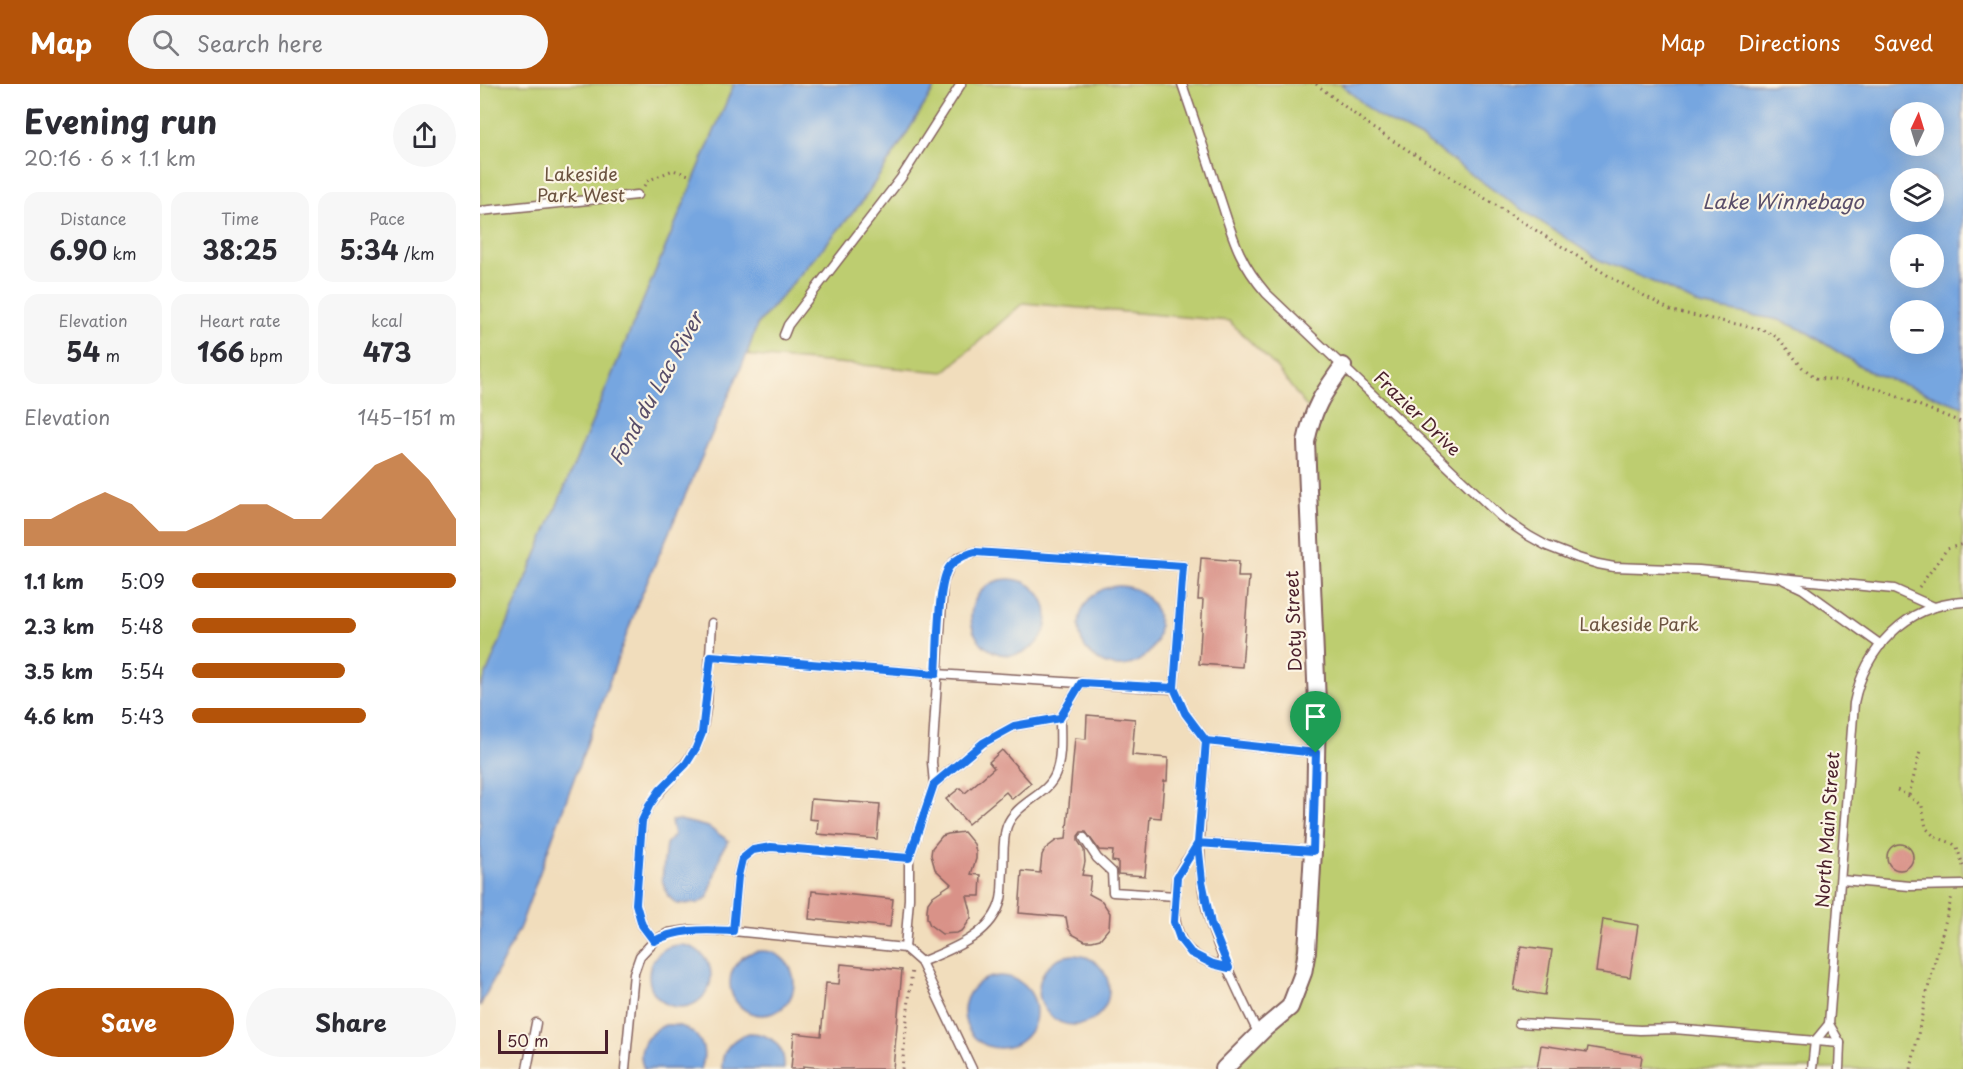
<!DOCTYPE html>
<meta charset="utf-8">
<style>
:root{--surface:#fff;--page:#f7f7f7;--text:#2b2b33;--muted:#7c7c81;--accent:#b45309}
body{margin:0;font-family:"Playpen Sans",sans-serif;background:var(--page);color:var(--text);height:100vh;display:flex;flex-direction:column;font-size:22px;white-space:nowrap}
*{box-sizing:border-box;margin:0}
p{font-size:20px;color:var(--muted)}
.icon{flex:none;width:33px;height:33px;fill:none;stroke:currentColor;stroke-width:2;stroke-linecap:round;stroke-linejoin:round}
.map{position:relative;flex:1;overflow:hidden}
.details{display:flex;flex-direction:column;background:var(--surface);width:480px}
.details>*{flex:none}
.needle{width:39px;rotate:4deg}
.controls{position:absolute;left:1410px;top:18px;display:grid;gap:12px}
.controls a{display:grid;place-items:center;width:54px;height:54px;border-radius:50%;background:var(--surface);box-shadow:0 6px 24px #0002;font-size:30px}
.scale{position:absolute;left:18px;bottom:15px;width:110px;box-sizing:border-box;padding-left:6px;border:3px solid #4a1f2b;border-top:0;font-size:16px;line-height:21px;white-space:nowrap;color:#4a1f2b;-webkit-text-stroke:4px #fcf5e5;paint-order:stroke}
.pin{position:absolute;display:grid;place-items:center;width:51px;height:51px;color:#fff;margin:-62px -26px;border-radius:50% 50% 50% 0;rotate:-45deg;box-shadow:0 0 6px #0007}
.pin .icon{rotate:45deg}
.round{display:grid;place-items:center;flex:none;width:63px;height:63px;border-radius:32px;background:var(--page)}
.summary{display:flex;align-items:center;justify-content:space-between;height:102px;padding:0 24px}
h1{font-size:33px;font-weight:700;line-height:45px}
.metrics{display:grid;grid-template-columns:repeat(3,1fr);gap:9px;height:102px;padding:6px 24px}
.metrics div{display:grid;align-content:center;border-radius:15px;background:var(--page);text-align:center}
.metrics b{font-size:26px;font-weight:700}
.metrics small{font-size:16px;font-weight:400}
.metrics p{font-size:16px}
.chart{height:168px;padding:12px 24px}
.chart p{display:flex;justify-content:space-between}
.chart svg{width:100%;height:108px;margin-top:6px;fill:var(--accent);opacity:.7}
.action{display:flex;gap:12px;margin-top:auto;padding:12px 24px}
.action a{flex:1;height:69px;border-radius:36px;background:var(--accent);color:#fff;font-size:24px;font-weight:700;line-height:69px;text-align:center}
.action a+a{background:var(--page);color:var(--text)}
ul{padding:0 24px;list-style:none;font-size:20px}
li{display:grid;grid-template-columns:96px 72px 1fr;align-items:center;height:45px}
li i{height:15px;border-radius:8px;background:var(--accent)}
header{display:flex;align-items:center;gap:36px;box-sizing:border-box;height:84px;padding:0 30px;background:var(--accent);color:#fff}
header strong{font-size:28px}
nav{display:flex;gap:33px;margin-inline-start:auto;font-size:21px}
.search{width:420px;height:54px;background:var(--page);display:flex;align-items:center;gap:15px;box-sizing:border-box;padding:0 21px;border-radius:33px;color:var(--muted);font-size:22px}
main{display:flex;flex:1;min-height:0}
.map>svg:first-child{display:block}
.green{fill:#bdcd70;stroke:#84764e;stroke-width:1.5}
.water{fill:#76a6e0;stroke:#606286;stroke-width:1.5;fill-rule:evenodd}
.building{fill:#d99288}
.lines{fill:none;stroke-linecap:round;stroke-linejoin:round}
.service-casing{stroke:#84625e;stroke-width:11}
.minor-casing{stroke:#84625e;stroke-width:20}
.path{stroke:#84625e;stroke-width:3;stroke-dasharray:1.5 4.5;stroke-linecap:butt}
.service{stroke:#fff;stroke-width:8}
.minor{stroke:#fff;stroke-width:16}
.route-casing{stroke:#fff;stroke-width:12}
.route{stroke:#1a73e8;stroke-width:8}
.labels{text-anchor:middle;stroke-width:4.5;stroke-linejoin:round;paint-order:stroke}
.park-label{font-size:18px;fill:#6c5340;stroke:#fcf5e5}
.street-label{font-size:18px;fill:#4a1f2b;stroke:#fcf5e5}
.water-label{font-size:20px;font-style:italic;fill:#594e6a;stroke:#fcf5e5}
</style>
<header>
<strong>Map</strong>
<div class="search"><svg class="icon" aria-label="search" viewBox="0 0 24 24"><circle cx="10" cy="10" r="6"/><path d="M15 15l6 6"/></svg>Search here</div>
<nav><a>Map</a><a>Directions</a><a>Saved</a></nav>
</header>
<main>
<section class="details">
<div class="summary"><div><h1>Evening run</h1><p>20:16 · 6 × 1.1 km</p></div><a class="round"><svg class="icon" aria-label="share" viewBox="0 0 24 24"><path d="M12 15V3M7 8l5-5 5 5M5 13v7h14v-7"/></svg></a></div>
<div class="metrics">
<div><p>Distance</p><b>6.90<small> km</small></b></div>
<div><p>Time</p><b>38:25</b></div>
<div><p>Pace</p><b>5:34<small> /km</small></b></div>
</div>
<div class="metrics">
<div><p>Elevation</p><b>54<small> m</small></b></div>
<div><p>Heart rate</p><b>166<small> bpm</small></b></div>
<div><p>kcal</p><b>473</b></div>
</div>
<div class="chart"><p><span>Elevation</span>145–151 m</p>
<svg viewBox="0 0 160 44" preserveAspectRatio="none"><path d="M0 44V33L10 33L20 27L30 22L40 27L50 38L60 38L70 33L80 27L90 27L100 33L110 33L120 22L130 11L140 6L150 17L160 33V44z"/></svg>
</div>
<ul>
<li><b>1.1 km</b>5:09<i style="width:100%"></i></li>
<li><b>2.3 km</b>5:48<i style="width:62%"></i></li>
<li><b>3.5 km</b>5:54<i style="width:58%"></i></li>
<li><b>4.6 km</b>5:43<i style="width:66%"></i></li>
</ul>
<div class="action"><a>Save</a><a>Share</a></div>
</section>
<div class="map">
<svg width="1483" height="985" viewBox="0 0 1483 985">
<rect width="100%" height="100%" fill="#fcf5e5"/>
<filter id="ink" filterUnits="userSpaceOnUse"><feTurbulence type="fractalNoise" baseFrequency=".0167" numOctaves="2"/><feDisplacementMap in="SourceGraphic" scale="12" xChannelSelector="R" yChannelSelector="G"/><feConvolveMatrix kernelMatrix="1 2 1 2 8 2 1 2 1" color-interpolation-filters="sRGB"/></filter>
<filter id="wash" filterUnits="userSpaceOnUse"><feTurbulence type="fractalNoise" baseFrequency=".008" numOctaves="4" result="noise"/><feDisplacementMap in="SourceGraphic" scale="24" xChannelSelector="R" yChannelSelector="G"/><feGaussianBlur stdDeviation="1.35" result="paint"/><feColorMatrix in="noise" values="0 0 0 0 0 0 0 0 0 0 0 0 0 0 0 0 0 1.4 0 .05"/><feComposite in="paint" operator="in"/></filter>
<g filter="url(#wash)">
<rect width="100%" height="100%" fill="#f1ddbc"/>
<g class="green">
<path d="M0,0h254l-254,605z"/>
<path d="M457,0h404l35,31 47,24 76,55 154,88 47,23 79,15 26,11 63,40 95,36v662h-739l73,-79 18,-172 -9,-355 8,-51 -9,-7 -30,-39 -46,-45 -206,-18 -79,69 -191,-16 -6,-2 10,-29 104,-122 36,-54z"/>
</g>
<g class="water">
<path d="M254,0h203l-40,65 -36,54 -104,122 -10,29 -109,249 -118,324 -40,79v-317z"/>
<path d="M861,0h622v323l-95,-36 -63,-40 -26,-11 -79,-15 -47,-23 -54,-22 -100,-66 -76,-55 -47,-24zM1420,28h34v34h-34zM1420,94h34v34h-34zM1420,160h34v34h-34zM1420,226h34v34h-34z"/>
<circle cx="529" cy="533" r="38"/>
<circle cx="639" cy="542" r="40"/>
<path d="M200,736l28,7 21,14 -7,9 -14,47 -9,6 -22,1 -9,-8 -6,-16 4,-36 8,-9 -3,-14z"/>
<circle cx="200" cy="892" r="31"/>
<circle cx="282" cy="899" r="32"/>
<circle cx="594" cy="906" r="35"/>
<circle cx="520" cy="928" r="36"/>
<path d="M185,941c26,-2 46,17 36,44h-57c-9,-20 3,-36 21,-44z"/>
<path d="M269,949c21,0 37,13 35,36h-62c-1,-19 9,-30 27,-36z"/>
</g>
<g id="blocks">
<g class="building">
<path d="M721,474l38,3 -1,16h11l-7,90 -43,-3 4,-64h-5z"/>
<path d="M607,631l48,4 -3,36 36,3 -1,23h-3l-3,37 -11,-1 -5,59 -27,-2v-12l-6,-1 1,-10 -14,-1 -13,-18h-5l-3,4v5l6,9 1,12 -3,13 9,1 -2,18 13,7 8,12 -1,15 -9,11 -8,2h-7l-13,-7 -4,-6 -2,-11 -47,-4 3,-42 18,2 2,-18 3,-6 12,-9 9,-1 9,-101 11,1z"/>
<path d="M522,666l29,33 -19,16 -6,-7 -38,32 -22,-25 14,-11 5,5 29,-25 -5,-6z"/>
<path d="M331,715l69,5 -3,35 -60,-5 1,-14 -9,-1z"/>
<path d="M484,748l10,12 2,8v7l-5,15 10,1 -1,21h-13l4,15v7l-8,12 -6,3 -15,1 -12,-9 -3,-7v-8l1,-7 5,-7 18,-12 -16,-15 -4,-14 1,-7 10,-12 6,-2z"/>
<circle cx="1420" cy="773" r="13"/>
<path d="M332,807l81,8 -3,28 -81,-8z"/>
<path d="M1123,835l35,6 -8,52 -34,-5z"/>
<path d="M1041,862l31,4 -7,45 -31,-5z"/>
<path d="M361,880l61,6 -9,99h-59l-31,-3v3h-12l3,-36 27,3 5,-53 13,1z"/>
<path d="M1061,961l46,7 1,-5 54,9 -2,13h-103z"/>
</g>
</g>
</g>
<g filter="url(#ink)">
<use href="#blocks" fill-opacity="0" stroke="#84625e" stroke-width="1.5"/>
<g class="lines">
<defs>
<g id="service">
<path d="M702,0c12,35 24,70 35,105 15,43 18,68 49,104l235,224 28,19 18,10 31,12 20,6 16,3 85,3 195,19 40,18"/>
<path d="M0,127l157,-16"/>
<path d="M304,251l4,-10 113,-147 60,-94"/>
<path d="M1304,496l19,9 78,56"/>
<path d="M231,572l225,18 238,15"/>
<path d="M726,657l110,12"/>
<path d="M454,700l49,-41 31,-17 46,-8 21,-35"/>
<path d="M604,754l13,20 15,14 1,20 63,4"/>
<path d="M1361,796l69,6 53,-1"/>
<path d="M253,847l5,-55 4,-17 11,-9 18,-3 138,11"/>
<path d="M174,857l-12,-16 -6,-21 6,-83 7,-15 12,-16 24,-26 11,-16 6,-15 5,-31 5,-79"/>
<path d="M425,864l4,-49v-41l25,-74 -2,-22 11,-179 6,-16 10,-10 16,-5 208,14 -9,123 11,24 21,28c-4,61 -14,124 5,184 12,37 31,74 48,110"/>
<path d="M441,878c31,-13 72,-27 80,-63 2,-9 1,-19 2,-28 1,-14 -1,-32 4,-45 9,-24 41,-30 49,-53 6,-17 4,-38 4,-55"/>
<path d="M749,884c-40,-9 -56,-25 -54,-67 1,-7 0,-16 2,-23 2,-10 16,-26 22,-35l114,8"/>
<path d="M1039,939l121,7 34,-1 166,14"/>
<path d="M47,985l9,-46"/>
<path d="M145,985l9,-96 6,-17 14,-15 14,-8 22,-3 43,1 172,17 16,14 51,107"/>
<path d="M1332,985l3,-28 14,-17"/>
<path d="M1359,985l1,-26 -11,-19 25,-321c11,-54 51,-98 109,-101"/>
</g>
<path id="minor" d="M744,985l41,-41 25,-21 13,-34 4,-22 8,-133 2,-115 -11,-261c7,-34 16,-47 37,-76"/>
</defs>
<use href="#service" class="service-casing"/>
<use href="#minor" class="minor-casing"/>
<g class="path">
<path d="M836,0l55,43 241,151 60,33 89,18 16,8 25,30 14,11 29,3 36,9 82,33"/>
<path d="M164,102l3,-5 26,-11 19,6"/>
<path d="M1439,503l28,-38 16,-5"/>
<path d="M1417,706l9,4 16,12 4,22 9,9 17,6 5,4 6,19"/>
<path d="M1429,711l11,-43"/>
<path d="M422,985l10,-100"/>
<path d="M1431,985l14,-69 27,-104"/>
</g>
<use href="#service" class="service"/>
<use href="#minor" class="minor"/>
</g>
</g>
<g class="lines" filter="url(#ink)">
<defs>
<path id="route" d="M836,669l-110,-12 -21,-28 -11,-25 -93,-5 -21,35 -46,8 -31,17 -49,41 -25,74 -138,-11 -18,3 -11,9 -4,17 -5,55c-28,-1 -53,-3 -79,10l-12,-16 -6,-21 6,-83 7,-15 11,-16 26,-26 10,-16 6,-15 9,-77 225,18c2,-23 1,-93 14,-108 7,-8 15,-11 25,-14l208,14 -9,122 11,25 21,28 -8,102 -21,34 -3,45 6,17 11,14 22,11 16,4 -18,-44 -9,-43 -4,-38 115,8 3,-98"/>
</defs>
<use href="#route" class="route-casing"/>
<use href="#route" class="route"/>
</g>
<g class="labels">
<g class="park-label">
<text x="101" y="97">Lakeside<tspan x="101" dy="21">Park West</tspan></text>
<text x="1159" y="547">Lakeside Park</text>
</g>
<g class="street-label">
<text transform="translate(937 330) rotate(44)" y="6">Frazier Drive</text>
<text transform="translate(814 537) rotate(-92)" y="6">Doty Street</text>
<text transform="translate(1348 746) rotate(-86)" y="6">North Main Street</text>
</g>
<g class="water-label">
<text x="1303" y="125">Lake Winnebago</text>
<text transform="translate(176 305) rotate(-61)" y="7">Fond du Lac River</text>
</g>
</g>
</svg>
<div class="controls">
<a><svg class="needle" viewBox="-14 -14 28 28"><path d="M0-13l5 13h-10z" fill="#e53935"/><path d="M0 13l5-13h-10z" fill="#7c7c81"/></svg></a>
<a><svg class="icon" aria-label="layers" viewBox="0 0 24 24"><path d="M12 4l9 5-9 5-9-5zM3 14l9 5 9-5"/></svg></a>
<a>+</a>
<a>−</a>
</div>
<div class="scale">50 m</div>
<div class="pin" style="left:836px;top:669px;background:#1e9e55"><svg class="icon" aria-label="arrive" viewBox="0 0 24 24"><path d="M6 21V4h12l-3 4 3 4H6"/></svg></div>
</div>
</main>
